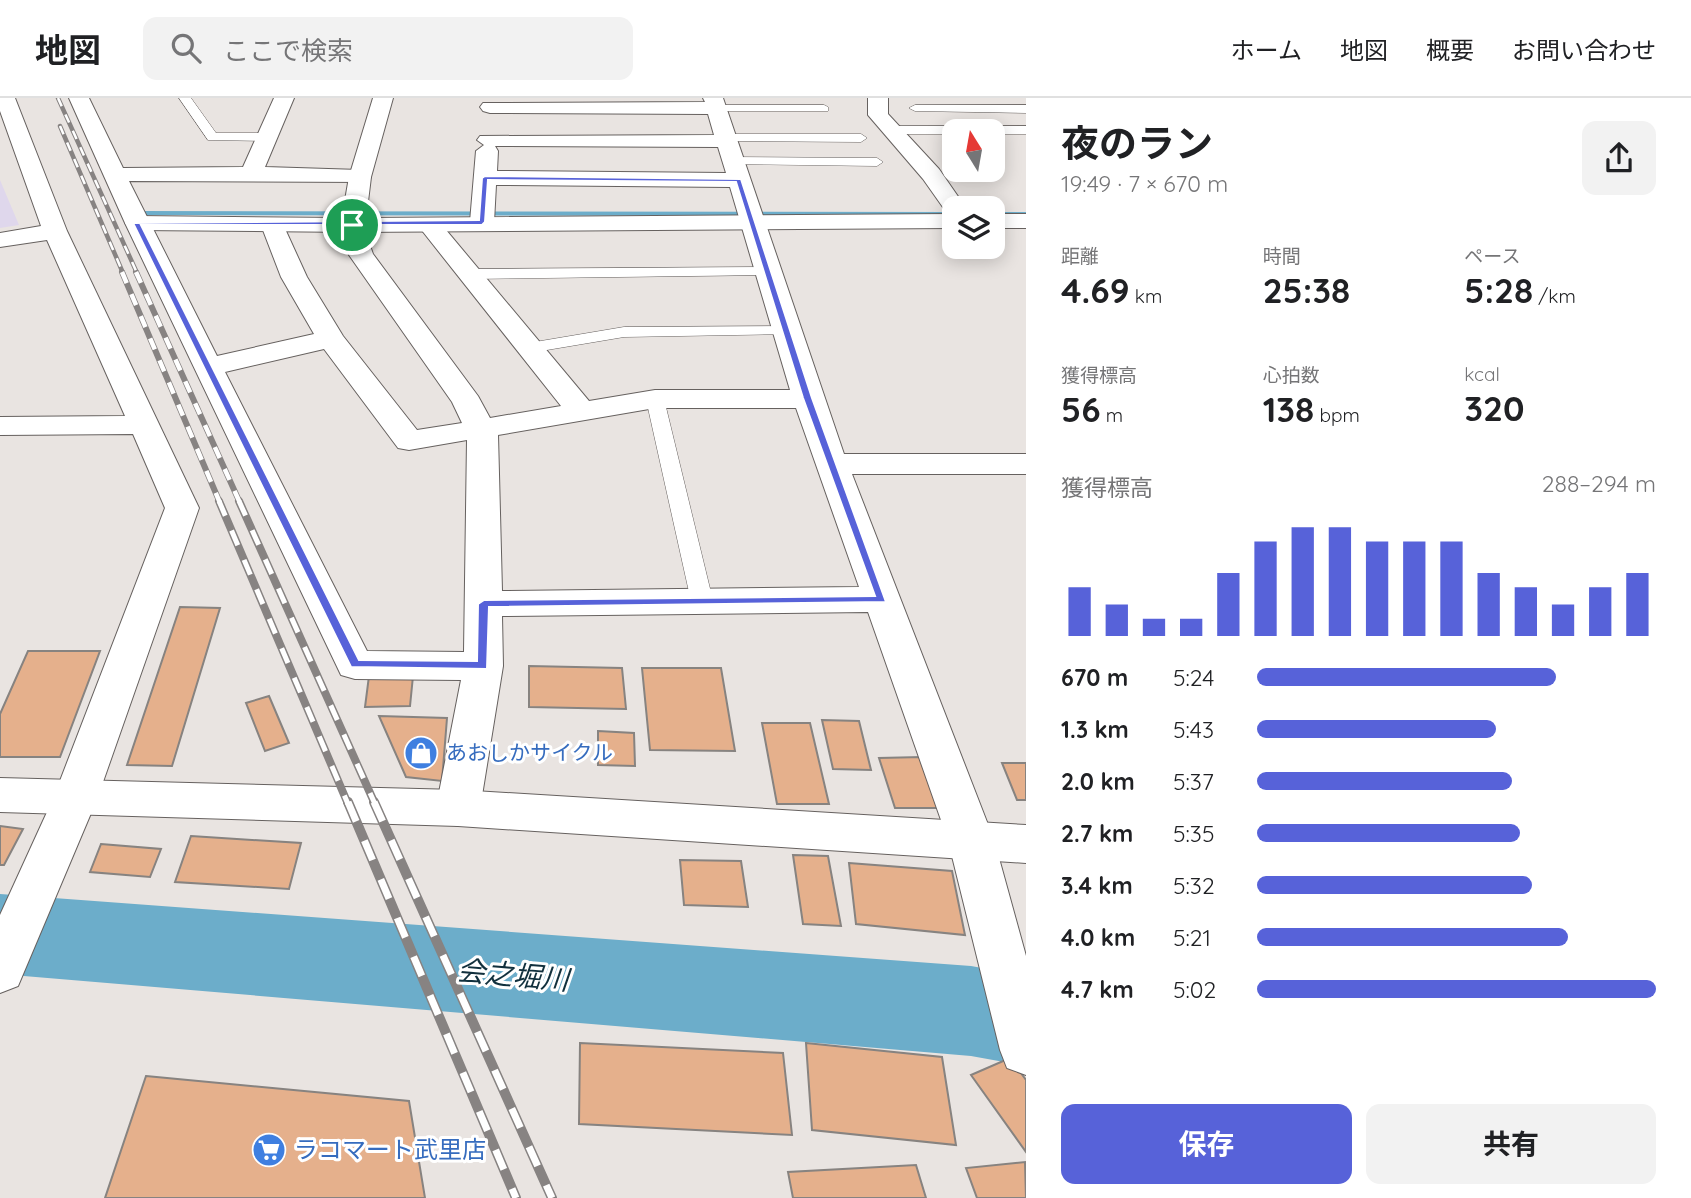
<!DOCTYPE html>
<html lang="ja">
<meta charset="utf-8">
<style>
:root{--surface:#fff;--page:#f2f2f2;--text:#202124;--muted:#757577;--line:#e0e0e0;--accent:#5762d9}
body{margin:0;font-family:Quicksand,"Noto Sans JP",sans-serif;background:var(--page);color:var(--text);height:100vh;display:flex;flex-direction:column;font-size:26px;white-space:nowrap}
*{box-sizing:border-box;margin:0}
p{font-size:23px;color:var(--muted)}
.icon{flex:none;width:38px;height:38px;fill:none;stroke:currentColor;stroke-width:2;stroke-linecap:round;stroke-linejoin:round}
.map{position:relative;flex:1;overflow:hidden}
.drawer{display:flex;flex-direction:column;background:var(--surface);width:665px}
.drawer>*{flex:none}
.needle{width:46px;rotate:349deg}
.fabs{position:absolute;left:942px;top:21px;display:grid;gap:14px}
.fabs a{display:grid;place-items:center;width:63px;height:63px;border-radius:14px;background:var(--surface);box-shadow:0 4px 18px #0003;font-size:35px}
.pin{position:absolute;display:grid;place-items:center;width:60px;height:60px;color:#fff;margin:-30px;border:4px solid #fff;border-radius:50%;box-shadow:0 2px 7px #0007}
.round{display:grid;place-items:center;flex:none;width:74px;height:74px;border-radius:14px;background:var(--page)}
.head{display:flex;align-items:center;justify-content:space-between;height:119px;padding:0 35px}
h1{font-size:38px;font-weight:700;line-height:52px}
.stats{display:grid;grid-template-columns:repeat(3,1fr);gap:10px;height:119px;padding:7px 35px}
.stats div{display:grid;align-content:center}
.stats b{font-size:35px;font-weight:700}
.stats small{font-size:19px;font-weight:400}
.stats p{font-size:19px}
.chart{height:196px;padding:14px 35px}
.chart p{display:flex;justify-content:space-between}
.chart svg{width:100%;height:126px;margin-top:7px;stroke:var(--accent);stroke-width:6}
.action{display:flex;gap:14px;margin-top:auto;padding:14px 35px}
.action a{flex:1;height:80px;border-radius:14px;background:var(--accent);color:#fff;font-size:28px;font-weight:700;line-height:80px;text-align:center}
.action a+a{background:var(--page);color:var(--text)}
ul{padding:0 35px;list-style:none;font-size:23px}
li{display:grid;grid-template-columns:112px 84px 1fr;align-items:center;height:52px}
li i{height:18px;border-radius:9px;background:var(--accent)}
header{display:flex;align-items:center;gap:42px;box-sizing:border-box;height:98px;padding:0 35px;background:var(--surface);border-bottom:2px solid var(--line)}
header strong{font-size:33px}
nav{display:flex;gap:38px;margin-inline-start:auto;font-size:24px}
.search{width:490px;height:63px;background:var(--page);display:flex;align-items:center;gap:18px;box-sizing:border-box;padding:0 24px;border-radius:14px;color:var(--muted);font-size:26px}
main{display:flex;flex:1;min-height:0}
.map>svg:first-child{display:block}
.education{fill:#dfd7ec}
.lines{fill:none;stroke-linecap:round;stroke-linejoin:round}
.stream{fill:#6cadca;fill-rule:evenodd}
.river{fill:#6cadca;fill-rule:evenodd}
.building{fill:#e5b08c;stroke:#878380;stroke-width:2}
.lane-casing{stroke:#66615f;stroke-width:1}
.street-casing{stroke:#66615f;stroke-width:2}
.secondary-casing{stroke:#66615f;stroke-width:2}
.lane{fill:#fff;fill-rule:evenodd}
.street{fill:#fff;fill-rule:evenodd}
.secondary{fill:#fff;fill-rule:evenodd}
.rail-far3-casing{stroke:#878382;stroke-width:4.5}
.rail-far2-casing{stroke:#878382;stroke-width:6}
.rail-far1-casing{stroke:#878382;stroke-width:8}
.rail-casing{stroke:#878382;stroke-width:10}
.rail-far3{stroke:#fff;stroke-width:2.5;stroke-dasharray:9;stroke-linecap:butt}
.rail-far2{stroke:#fff;stroke-width:4.5;stroke-dasharray:12;stroke-linecap:butt}
.rail-far1{stroke:#fff;stroke-width:5;stroke-dasharray:16;stroke-linecap:butt}
.rail{stroke:#fff;stroke-width:7;stroke-dasharray:21;stroke-linecap:butt}
.route{fill:#5762d9;stroke:#fff;stroke-width:2;fill-rule:evenodd}
.labels{text-anchor:middle;stroke-width:6;stroke-linejoin:round;paint-order:stroke}
.shop-label{font-size:21px;fill:#366cbe;stroke:#fff;text-anchor:start}
.near-shop-label{font-size:24px;fill:#366cbe;stroke:#fff;text-anchor:start}
.near-water-label{font-size:28px;font-style:italic;fill:#11303d;stroke:#fff}
</style>
<header>
<strong>地図</strong>
<div class="search"><svg class="icon" aria-label="search" viewBox="0 0 24 24"><circle cx="10" cy="10" r="6"/><path d="M15 15l6 6"/></svg>ここで検索</div>
<nav><a>ホーム</a><a>地図</a><a>概要</a><a>お問い合わせ</a></nav>
</header>
<main>
<div class="map">
<svg width="1026" height="1100" viewBox="0 0 1026 1100">
<rect width="100%" height="100%" fill="#e9e4e1"/>
<path class="education" d="M0,82l19,45 -19,3z"/>
<g class="lines">
<g class="stream">
<path d="M141,113l813,1v4l-810,-1 -4,-2z"/>
<rect x="992" y="114" width="34" height="4"/>
</g>
<path class="river" d="M0,796l971,72 55,10v90l-55,-10 -971,-82z"/>
</g>
<g class="building">
<path d="M180,509l40,1 -48,158 -45,-1z"/>
<path d="M28,553h72l-40,106h-60v-43z"/>
<path d="M529,568l93,2 4,41 -97,-2z"/>
<path d="M642,570h79l14,83 -85,-1z"/>
<path d="M369,578h44l-3,30 -45,1z"/>
<path d="M269,598l20,47 -24,8 -19,-48z"/>
<path d="M379,618l68,2 -5,63 -36,-4z"/>
<path d="M822,622l37,1 12,49 -38,-1z"/>
<path d="M762,625h48l19,81h-52z"/>
<path d="M598,633l36,2 1,33 -37,-1z"/>
<path d="M922,659l18,51h-45l-16,-50z"/>
<path d="M1002,665h24v37h-9z"/>
<path d="M0,728l23,3 -19,36h-4z"/>
<path d="M191,738l110,7 -12,46 -114,-7z"/>
<path d="M101,746l60,5 -11,28 -60,-5z"/>
<path d="M793,757l35,1 13,70 -38,-2z"/>
<path d="M680,762l61,1 7,46 -64,-2z"/>
<path d="M849,765l103,8 13,64 -109,-11z"/>
<path d="M580,945l203,10 9,82 -213,-11z"/>
<path d="M806,945l136,14 14,88 -144,-15z"/>
<path d="M1010,960l16,22v72l-55,-77z"/>
<path d="M146,978l263,25 16,97h-320z"/>
<path d="M1025,1064l1,36h-49l-11,-30z"/>
<path d="M916,1067l10,33h-133l-5,-26z"/>
</g>
<g class="lines">
<defs>
<g id="lane">
<path d="M179,0h12l25,35h51l6,4 -6,4 -59,-1z"/>
<path d="M824,7l4,2v4h-112l-6,-3 6,-3z"/>
<path d="M1026,7v8l-111,-2 -6,-3 6,-3z"/>
<path d="M1026,28v8h-133l-6,-4 6,-4z"/>
<path d="M722,36h139l6,4 -6,4 -135,-1 -4,-1z"/>
<path d="M729,59l148,1 6,4 -6,4 -144,-2 -6,-4z"/>
<path d="M768,169l5,2v6l-306,4 -8,-5 8,-5z"/>
<path d="M786,228l6,2v6l-168,3 -95,16 -8,-5 8,-5 95,-16z"/>
<path d="M655,296l9,5 49,202 -3,5h-16l-3,-5 -45,-202z"/>
</g>
<g id="street">
<path d="M0,0h15l52,133 132,277 -102,291 -79,187 -18,7v-78l53,-116 112,-291 -32,-74 -133,1v-18l125,-1 -78,-176 -47,7v-14l41,-7 -41,-115z"/>
<path d="M69,0h20l34,70 120,-1 31,-69h20l-29,69 95,3 8,2 3,5 -3,5 -239,-1 88,175 97,-22 -33,-57 -20,-52 4,-5h16l26,57 36,59 74,94 45,-7 -10,-21 -103,-147 -8,-30 4,-5h16l12,34 105,142 12,22 71,-12 -141,-178 -4,-5 4,-5h16l153,183 66,-11h135l-60,-203 -234,-2 -2,37 -4,5h-16l-4,-5 6,-71 8,-6 -7,-5 3,-4 234,-1 -6,-21 -218,-1 -7,-2 -3,-4 3,-4 222,-1 -2,-4h20l121,356h182v20h-174l142,366 32,116v119l-19,-7 -7,-18 -52,-210 -80,-228 -366,4 1,50 -23,142 -6,13 -16,5 -16,-5 -6,-13 25,-128 -106,-1 -14,-4 -216,-452zM495,48l223,1 8,26 -229,-2 1,-20zM324,251l74,99 11,2 58,-10 -3,212 -97,-1 -142,-279zM655,310h141l63,179 -357,4 -4,-156z"/>
<path d="M868,0h20v16l51,55 27,39h-12v7l-7,-2 -24,-34 -55,-64z"/>
</g>
<g id="secondary">
<path d="M373,0h20l-22,79 -5,41 588,-4v14l-601,4 -216,-2 -8,-2 -4,-5 4,-5 8,-2 205,2 7,-41z"/>
<rect x="992" y="116" width="34" height="14"/>
<path d="M0,680l458,12 568,35v38l-568,-37 -458,-14z"/>
</g>
</defs>
<use href="#lane" class="lane-casing"/>
<use href="#street" class="street-casing"/>
<use href="#secondary" class="secondary-casing"/>
<use href="#lane" class="lane"/>
<use href="#street" class="street"/>
<use href="#secondary" class="secondary"/>
<defs>
<g id="rail-far3">
<path d="M58,0l79,175"/>
<path d="M60,28l63,147"/>
</g>
<g id="rail-far2">
<path d="M122,174l98,231"/>
<path d="M136,174l104,231"/>
</g>
<g id="rail-far1">
<path d="M219,403l129,303"/>
<path d="M239,403l136,303"/>
</g>
<g id="rail">
<path d="M348,704l168,396"/>
<path d="M374,704l178,396"/>
</g>
</defs>
<use href="#rail-far3" class="rail-far3-casing"/>
<use href="#rail-far2" class="rail-far2-casing"/>
<use href="#rail-far1" class="rail-far1-casing"/>
<use href="#rail" class="rail-casing"/>
<use href="#rail-far3" class="rail-far3"/>
<use href="#rail-far2" class="rail-far2"/>
<use href="#rail-far1" class="rail-far1"/>
<use href="#rail" class="rail"/>
</g>
<path class="route" d="M485,78l256,3 71,219 74,204 -397,5 -2,62 -136,-2 -218,-444 346,-3 3,-42zM488,82l248,2 67,216 72,198 -391,4 -6,4 -1,57 -118,-1 -218,-435h341l3,-3z"/>
<defs>
<symbol id="shop-disc" viewBox="-11 -11 22 22"><circle r="9.5" fill="#3f7fe0" stroke="#fff"/><path d="M-5-2.5h2.3a2.7 3.5 0 0 1 5.4 0H5L5.5 6h-11ZM-1.5-2.5h3a1.5 2.3 0 0 0-3 0Z" fill="#fff"/></symbol>
<symbol id="supermarket-disc" viewBox="-11 -11 22 22"><circle r="9.5" fill="#3f7fe0" stroke="#fff"/><path d="M-6-5.5h2.5l.6 2H6L4.5 2H-2.5L-4.4-4H-6ZM-1.5 3.2a1.3 1.3 0 1 0 .1 0ZM3 3.2a1.3 1.3 0 1 0 .1 0Z" fill="#fff"/></symbol>
</defs>
<g fill-rule="evenodd">
<use href="#shop-disc" x="402" y="636" width="38" height="38"/>
<use href="#supermarket-disc" x="250" y="1033" width="38" height="38"/>
</g>
<g class="labels">
<g class="shop-label">
<text x="446" y="662">あおしかサイクル</text>
</g>
<g class="near-shop-label">
<text x="294" y="1060">ラコマート武里店</text>
</g>
<g class="near-water-label">
<text transform="translate(513 877) rotate(5)" y="10">会之堀川</text>
</g>
</g>
</svg>
<div class="fabs">
<a><svg class="needle" viewBox="-14 -14 28 28"><path d="M0-13l5 13h-10z" fill="#e53935"/><path d="M0 13l5-13h-10z" fill="#757577"/></svg></a>
<a><svg class="icon" aria-label="layers" viewBox="0 0 24 24"><path d="M12 4l9 5-9 5-9-5zM3 14l9 5 9-5"/></svg></a>
</div>
<div class="pin" style="left:352px;top:127px;background:#1e9e55"><svg class="icon" aria-label="arrive" viewBox="0 0 24 24"><path d="M6 21V4h12l-3 4 3 4H6"/></svg></div>
</div>
<section class="drawer">
<div class="head"><div><h1>夜のラン</h1><p>19:49 · 7 × 670 m</p></div><a class="round"><svg class="icon" aria-label="share" viewBox="0 0 24 24"><path d="M12 15V3M7 8l5-5 5 5M5 13v7h14v-7"/></svg></a></div>
<div class="stats">
<div><p>距離</p><b>4.69<small> km</small></b></div>
<div><p>時間</p><b>25:38</b></div>
<div><p>ペース</p><b>5:28<small> /km</small></b></div>
</div>
<div class="stats">
<div><p>獲得標高</p><b>56<small> m</small></b></div>
<div><p>心拍数</p><b>138<small> bpm</small></b></div>
<div><p>kcal</p><b>320</b></div>
</div>
<div class="chart"><p><span>獲得標高</span>288–294 m</p>
<svg viewBox="0 0 160 44" preserveAspectRatio="none"><path d="M5 44V27M15 44V33M25 44V38M35 44V38M45 44V22M55 44V11M65 44V6M75 44V6M85 44V11M95 44V11M105 44V11M115 44V22M125 44V27M135 44V33M145 44V27M155 44V22"/></svg>
</div>
<ul>
<li><b>670 m</b>5:24<i style="width:75%"></i></li>
<li><b>1.3 km</b>5:43<i style="width:60%"></i></li>
<li><b>2.0 km</b>5:37<i style="width:64%"></i></li>
<li><b>2.7 km</b>5:35<i style="width:66%"></i></li>
<li><b>3.4 km</b>5:32<i style="width:69%"></i></li>
<li><b>4.0 km</b>5:21<i style="width:78%"></i></li>
<li><b>4.7 km</b>5:02<i style="width:100%"></i></li>
</ul>
<div class="action"><a>保存</a><a>共有</a></div>
</section>
</main>
